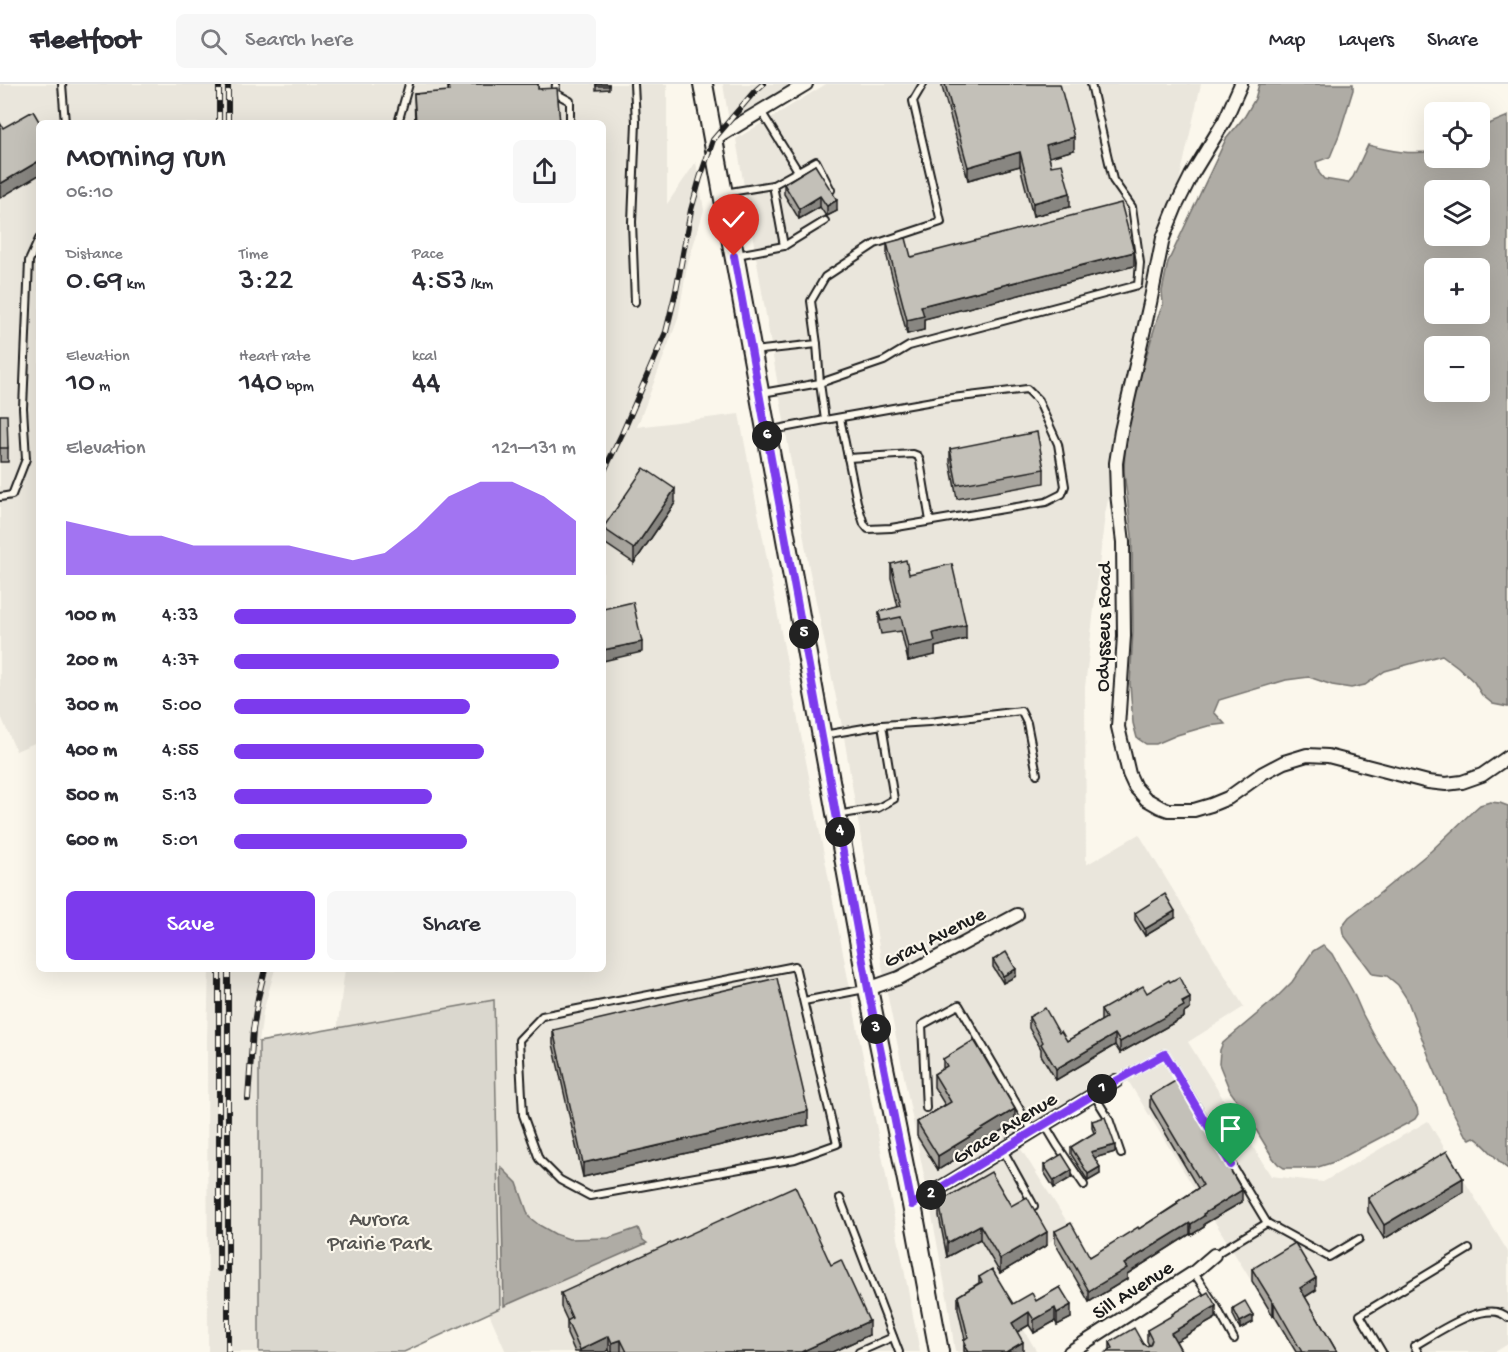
<!DOCTYPE html>
<meta charset="utf-8">
<style>
:root{--surface:#fff;--page:#f7f7f7;--text:#2b2b33;--muted:#7c7c81;--line:#e1e1e2;--accent:#7c3aed}
body{margin:0;font-family:"Gochi Hand",sans-serif;background:var(--page);color:var(--text);height:100vh;display:flex;flex-direction:column;font-size:22px;white-space:nowrap}
*{box-sizing:border-box;margin:0}
p{font-size:20px;color:var(--muted)}
.icon{flex:none;width:33px;height:33px;fill:none;stroke:currentColor;stroke-width:2;stroke-linecap:round;stroke-linejoin:round}
.map{position:relative;flex:1;overflow:hidden}
.details{position:absolute;left:36px;top:36px;width:570px;height:852px;display:flex;flex-direction:column;background:var(--surface);border-radius:9px;box-shadow:0 6px 24px #0002}
.details>*{flex:none}
.buttons{position:absolute;left:1424px;top:18px;display:grid;gap:12px}
.buttons a{display:grid;place-items:center;width:66px;height:66px;border-radius:9px;background:var(--surface);box-shadow:0 6px 24px #0002;font-size:30px}
.pin{position:absolute;display:grid;place-items:center;width:51px;height:51px;color:#fff;margin:-62px -26px;border-radius:50% 50% 50% 0;rotate:-45deg;box-shadow:0 0 6px #0007}
.pin .icon{rotate:45deg}
.km{position:absolute;width:30px;height:30px;margin:-15px;border-radius:50%;background:#222;color:#fff;font-size:16px;line-height:30px;text-align:center}
.round{display:grid;place-items:center;flex:none;width:63px;height:63px;border-radius:9px;background:var(--page)}
.head{display:flex;align-items:center;justify-content:space-between;height:102px;padding:0 30px}
h1{font-size:33px;font-weight:600;line-height:45px}
.figures{display:grid;grid-template-columns:repeat(3,1fr);gap:9px;height:102px;padding:6px 30px}
.figures div{display:grid;align-content:center}
.figures b{font-size:30px;font-weight:600}
.figures small{font-size:16px;font-weight:400}
.figures p{font-size:16px}
.chart{height:168px;padding:12px 30px}
.chart p{display:flex;justify-content:space-between}
.chart svg{width:100%;height:108px;margin-top:6px;fill:var(--accent);opacity:.7}
.primary-button{display:flex;gap:12px;margin-top:auto;padding:12px 30px}
.primary-button a{flex:1;height:69px;border-radius:9px;background:var(--accent);color:#fff;font-size:24px;font-weight:600;line-height:69px;text-align:center}
.primary-button a+a{background:var(--page);color:var(--text)}
ul{padding:0 30px;list-style:none;font-size:20px}
li{display:grid;grid-template-columns:96px 72px 1fr;align-items:center;height:45px}
li i{height:15px;border-radius:8px;background:var(--accent)}
header{display:flex;align-items:center;gap:36px;box-sizing:border-box;height:84px;padding:0 30px;background:var(--surface);border-bottom:2px solid var(--line)}
header strong{font-size:28px}
nav{display:flex;gap:33px;margin-inline-start:auto;font-size:21px}
.search{width:420px;height:54px;background:var(--page);display:flex;align-items:center;gap:15px;box-sizing:border-box;padding:0 21px;border-radius:9px;color:var(--muted);font-size:22px}
.map>svg:first-child{display:block}
.built{fill:#eae6dc}
.green{fill:#dad7ce;stroke:#7b7a75;stroke-width:1.5}
.water{fill:#afaca5;stroke:#74726e;stroke-width:1.5;fill-rule:evenodd}
.lines{fill:none;stroke-linecap:round;stroke-linejoin:round}
.lane-casing{stroke:#1c1c1c;stroke-width:10}
.street-casing{stroke:#1c1c1c;stroke-width:16}
.primary-casing{stroke:#1c1c1c;stroke-width:22}
.lane{stroke:#fbf7ec;stroke-width:6}
.street{stroke:#fbf7ec;stroke-width:12}
.primary{stroke:#fbf7ec;stroke-width:18}
.rail-casing{stroke:#1c1c1c;stroke-width:6}
.rail{stroke:#fbf7ec;stroke-width:4;stroke-dasharray:11;stroke-linecap:butt}
.wall{fill:#a8a59e;stroke:#1c1c1c;stroke-width:1.5}
.shaded-wall{fill:#888681;stroke:#1c1c1c;stroke-width:1.5}
.building{fill:#c3c0b8;stroke:#1c1c1c;stroke-width:1.5}
.route-casing{stroke:#fff;stroke-width:12}
.route{stroke:#7c3aed;stroke-width:8}
.labels{text-anchor:middle;stroke-width:4.5;stroke-linejoin:round;paint-order:stroke}
.street-label{font-size:21px;fill:#1c1c1c;stroke:#fbf7ec}
.park-label{font-size:21px;fill:#555451;stroke:#fbf7ec}
</style>
<header>
<strong>Fleetfoot</strong>
<div class="search"><svg class="icon" aria-label="search" viewBox="0 0 24 24"><circle cx="10" cy="10" r="6"/><path d="M15 15l6 6"/></svg>Search here</div>
<nav><a>Map</a><a>Layers</a><a>Share</a></nav>
</header>
<div class="map">
<svg width="1508" height="1268" viewBox="0 0 1508 1268">
<rect width="100%" height="100%" fill="#fbf7ec"/>
<filter id="ink" filterUnits="userSpaceOnUse"><feTurbulence type="fractalNoise" baseFrequency=".0167" numOctaves="2"/><feDisplacementMap in="SourceGraphic" scale="12" xChannelSelector="R" yChannelSelector="G"/><feConvolveMatrix kernelMatrix="1 2 1 2 8 2 1 2 1" color-interpolation-filters="sRGB"/></filter>
<g filter="url(#ink)">
<g class="built">
<path d="M0,0h667v120l29,-42 8,48 -17,56 -9,53 -41,108 102,-13 181,938h-414l-17,-39 11,-6 -163,-276 8,-62h258v-846h-564v618l-23,10 -16,-37z"/>
<path d="M723,0h67l-61,37z"/>
<path d="M826,0h375l-96,430 -20,173 1,178 53,-31 105,173 -56,35 83,134 52,6 105,-61 80,131v92l-13,8h-200l-168,-273 -108,67 52,82 -78,50 44,74h-82l-7,-50 -19,-102 -44,-217 -42,-252 -34,-163 -73,-429z"/>
<path d="M209,885h66l-12,43 -4,30v310h-51l-1,-313z"/>
</g>
<path class="green" d="M494,916l6,308 -96,44h-145v-310z"/>
<g class="water">
<path d="M1259,0h94v6l-14,45 -9,22 -14,5 3,11 5,6 24,4 5,-6 15,-32c22,6 43,10 66,6v7h45v-30l29,-12v591l-15,-3 -11,-9 -8,-13 -16,-15 -16,-12 -57,16 -20,14 -14,3 -19,-3 -23,-8 -23,3 -67,20 -5,12 11,12 -17,2 -31,9 -21,9h-10l-9,-6 -4,-15 -3,-39 3,-53 -1,-95 -8,-64 1,-25 5,-35 28,-96 5,-11 -1,-14 6,-29 58,-123 19,-23 10,-17zM1434,106h45v46h-45zM1434,184h45v46h-45zM1434,262h45v46h-45z"/>
<path d="M1490,718l10,1 8,3v363c-13,-9 -20,-23 -34,-32l-4,2 -6,-6 -15,-29 -18,-42 -24,-63 -9,-14 -11,-9 -14,-2 -30,-40 -1,-8 7,-9 26,-20 56,-46 41,-39 8,-7z"/>
<path d="M1323,861l9,9 21,38 10,23 15,28 24,35 9,21 6,9 1,6 -3,5 -7,4 -74,39 -19,6h-31l-6,-4 -5,-6 -29,-48 -14,-19 -11,-27 1,-14 3,-7 8,-7 44,-37 17,-17 21,-31z"/>
<path d="M501,1083l16,16 12,34 10,8 16,9 14,5 40,-1 29,-10 5,12 4,3 -143,63z"/>
</g>
<g class="lines">
<defs>
<g id="lane">
<path d="M62,0l3,39"/>
<path d="M556,0l-1,9 15,8v22"/>
<path d="M634,0l2,38 -4,100 3,80"/>
<path d="M761,27l37,60"/>
<path d="M398,39l11,-39"/>
<path d="M773,101l11,61"/>
<path d="M724,109l49,-8 43,-24 15,29"/>
<path d="M737,171l47,-9 41,-25"/>
<path d="M753,267l64,-7 -6,-43 14,-24 50,-33 66,-22 -28,-121 10,-17"/>
<path d="M762,309l58,-10 -3,-39"/>
<path d="M825,336l119,-21 83,-10 11,11 20,44 7,42 -3,8 -16,8 -155,26 -23,1 -4,-5 -7,-22 -17,-84"/>
<path d="M767,347l58,-11 -5,-37 64,-22 25,-15 229,-61 2,-22 -8,-56 -19,-27 -22,-96"/>
<path d="M848,374l65,-4 5,2 2,5 10,60"/>
<path d="M0,413l12,-2 14,-36 -3,-51 6,-147 10,-22"/>
<path d="M823,651l59,-10 47,-3 92,-11 6,12 10,51"/>
<path d="M837,731l41,-7 16,-9 -12,-74"/>
<path d="M795,882l42,178 -42,15 -205,37 -30,-16 -21,-21 -16,-44 -4,-75 23,-24z"/>
<path d="M804,917l61,-12"/>
<path d="M1116,997l49,-27 102,169"/>
<path d="M1094,1011l15,24 12,35"/>
<path d="M926,1024l-4,-83 37,-20 74,127"/>
<path d="M1045,1041l12,20 27,40"/>
<path d="M1003,1066l31,56"/>
<path d="M840,1114l59,154"/>
<path d="M1214,1171l53,-32 62,34 30,-18"/>
<path d="M1194,1189l22,33 18,33"/>
<path d="M859,1268l34,-15"/>
<path d="M1382,1268l-22,-37 109,-66"/>
<path d="M1418,1268l-4,-6c20,-11 74,-50 94,-28"/>
</g>
<g id="street">
<path d="M1241,0l-16,36 -34,56 -15,30 -13,32 -13,65 -29,128 -5,32 1,31 6,48 1,94 -6,91 11,47 6,13 11,12 14,8 8,3h26l17,-5 17,-7 35,-25 21,-11 23,-7 21,1 100,26 18,2 16,-2 20,-7 26,-18"/>
<path d="M713,56l93,-56"/>
<path d="M868,905l31,-11 118,-63"/>
<path d="M912,1121l204,-124"/>
<path d="M1070,1268l123,-79 21,-18"/>
</g>
<path id="primary" d="M703,0l165,905 44,216 27,147"/>
</defs>
<use href="#lane" class="lane-casing"/>
<use href="#street" class="street-casing"/>
<use href="#primary" class="primary-casing"/>
<use href="#lane" class="lane"/>
<use href="#street" class="street"/>
<use href="#primary" class="primary"/>
<defs>
<g id="rail">
<path d="M219,39v-39"/>
<path d="M228,39v-39"/>
<path d="M603,389l19,-39 44,-102 10,-41 15,-81 9,-32 13,-38 41,-48 9,-8"/>
<path d="M219,885v300"/>
<path d="M248,1015l5,-69 5,-32 7,-29"/>
<path d="M228,1268v-383"/>
</g>
</defs>
<use href="#rail" class="rail-casing"/>
<use href="#rail" class="rail"/>
</g>
<g class="wall">
<path d="M448,0h90v5l22,34h-145l-1,-29 34,-2z"/>
<path d="M596,0h13v5l-13,1z"/>
<path d="M942,0h3l129,66 -25,7 2,9 19,41 -37,9 -13,-50 -52,14 -26,-93z"/>
<path d="M815,81l22,46 -10,5h-1l-6,-9 -21,12 -15,-25v-10z"/>
<path d="M887,159l24,14 223,9 -210,53v11l-17,4 -20,-77z"/>
<path d="M0,331l8,33v14h-8z"/>
<path d="M950,365l94,20v14l-87,16 -7,-37z"/>
<path d="M675,419l-41,60 -31,-21v-14z"/>
<path d="M891,480l18,10 57,65 -31,8v8l-27,6 -7,-30 -20,3 -2,-9v-13l19,-5 -7,-29z"/>
<path d="M1135,829l40,5 -30,18 -10,-16z"/>
<path d="M993,876l23,16 -13,7 -10,-16z"/>
<path d="M1147,909l43,16 -6,4v4l-64,36 -5,-8 -59,35 -15,-25v-6l-12,-21v-11l30,16 8,8 34,-20v-11z"/>
<path d="M553,946l255,95 -225,52 -30,-133z"/>
<path d="M943,975l72,64 -77,47 -21,-34v-14l28,-17 -11,-18v-13l9,-5z"/>
<path d="M1150,1012l73,61 19,45 -38,22v3l-13,8 -1,-1 -63,40v5l-38,23 -34,-59v-12l35,26 49,-28 38,-25v-2l21,-14 -48,-81z"/>
<path d="M1092,1037l23,31 -21,6 6,16 -12,7 -17,-27v-7l23,-14 -2,-5z"/>
<path d="M1224,1055l15,11 -7,4 -8,-12z"/>
<path d="M1044,1081l28,12 -18,11 -10,-16z"/>
<path d="M1463,1108l-79,47 -16,-27v-14z"/>
<path d="M939,1118l72,4 36,39 -47,28 -20,-34 -33,18 -8,-41z"/>
<path d="M831,1181l38,70 -37,17h-222l-1,-2 -4,2h-30l-8,-18v-14l-6,-13v-14z"/>
<path d="M1252,1185l64,21 -11,7 32,55h-41l-22,-37 -1,1 -21,-35z"/>
<path d="M979,1193l34,27 23,-3 24,-14 11,31 -14,7 -2,-4 -21,12 -5,-8 -12,7 6,20h-59v-12l1,-1 -7,-30v-13l21,-13z"/>
<path d="M1233,1224l20,14 -13,7 -7,-14z"/>
<path d="M1216,1234l-40,23 6,11 -72,-2v-8l33,2 3,2 3,-1 -2,-4v-11z"/>
</g>
<g class="shaded-wall">
<path d="M1074,53v13l-28,8v-13z"/>
<path d="M1020,68v14l-52,14v-13z"/>
<path d="M39,77v14l-39,23v-14z"/>
<path d="M1070,109v14l-37,9v-13z"/>
<path d="M820,112v11l-21,12v-10z"/>
<path d="M837,116v11l-10,5v-10z"/>
<path d="M1134,168v14l-210,53v11l-17,4v-14l14,-14z"/>
<path d="M675,405v14l-41,60v-14z"/>
<path d="M966,541v14l-31,8v8l-27,6v-14l25,-14z"/>
<path d="M642,558v10l-39,9v-11z"/>
<path d="M1175,827v7l-30,18v-7z"/>
<path d="M1016,885v7l-13,7v-7z"/>
<path d="M1190,914v11l-6,4v4l-64,36v-11z"/>
<path d="M1115,950v11l-59,35v-11z"/>
<path d="M1015,1025v14l-77,47v-14z"/>
<path d="M808,1027v14l-225,52v-14z"/>
<path d="M1115,1061v7l-24,7v-7z"/>
<path d="M1239,1063v3l-7,4v-3z"/>
<path d="M1100,1083v7l-12,7v-7z"/>
<path d="M1072,1086v7l-18,11v-7z"/>
<path d="M1463,1094v14l-79,47v-14z"/>
<path d="M1242,1106v12l-38,22v3l-13,8v-11l12,-10z"/>
<path d="M1190,1139v11l-63,40v5l-38,23v-11l35,-27z"/>
<path d="M980,1141v14l-33,18v-14z"/>
<path d="M1047,1148v13l-47,28v-14z"/>
<path d="M1316,1194v12l-16,10v-12z"/>
<path d="M1273,1219h1v12l-1,1z"/>
<path d="M1071,1221v13l-14,7v-12z"/>
<path d="M1216,1222v12l-45,26v-11z"/>
<path d="M1055,1224v13l-21,12v-13z"/>
<path d="M1029,1228v13l-17,10v-12z"/>
<path d="M1253,1231v7l-13,7v-7z"/>
<path d="M869,1237v14l-37,17h-31z"/>
<path d="M609,1252v14l-4,2h-25v-2z"/>
<path d="M621,1256v12h-9v-9z"/>
<path d="M1023,1258v10h-17z"/>
</g>
<g class="building">
<path d="M448,0h90v5l19,-1 3,35h-144l-2,-29 35,-3z"/>
<rect x="596" y="0" width="13" height="2"/>
<path d="M945,0h115l14,53 -28,8 5,21 11,-2 8,29 -37,10 -13,-51 -52,15z"/>
<path d="M33,27l7,12h-1v38l-39,23v-61l3,5z"/>
<path d="M815,81l22,35 -10,6 -1,-1 -6,-9 -21,13 -15,-25z"/>
<path d="M1121,119l13,49 -213,54 3,10 -17,4 -20,-77 19,-5 5,19z"/>
<path d="M0,331h7l1,33h-8z"/>
<path d="M1037,348l7,37 -87,16 -7,-36z"/>
<path d="M644,384l31,21 -41,60 -31,-21z"/>
<path d="M906,476l3,14 43,-10 14,61 -33,8 2,8 -27,6 -7,-30 -20,4 -2,-9 22,-6 -10,-42z"/>
<path d="M633,518l9,40 -39,8v-41z"/>
<path d="M1165,810l10,17 -30,18 -10,-16z"/>
<path d="M1006,868l10,17 -13,7 -10,-16z"/>
<path d="M1179,893l11,21 -8,4 2,4 -64,36 -5,-8 -59,35 -15,-25 2,-2 -14,-25 16,-9 14,25 2,-2 6,10 39,-23 -5,-8 42,-24 4,7 22,-13 1,2z"/>
<path d="M777,894l31,133 -225,52 -30,-133z"/>
<path d="M974,956l41,69 -77,47 -21,-34 34,-20 -17,-28 13,-8 -4,-7z"/>
<path d="M1177,996l35,58 3,-2 8,12 -4,3 23,39 -39,24 1,2 -13,8 -1,-1 -66,41 3,4 -38,23 -34,-60 16,-8 19,34 48,-30 1,2 39,-25 -1,-2 26,-17 -53,-89z"/>
<path d="M1105,1033l10,28 -24,7 9,15 -12,7 -17,-27 25,-15 -4,-11z"/>
<path d="M1232,1050l7,13 -7,4 -8,-12z"/>
<path d="M1447,1067l16,27 -79,47 -16,-27z"/>
<path d="M1062,1070l10,16 -18,11 -10,-16z"/>
<path d="M991,1088l20,34 16,-9 20,35 -47,27 -20,-34 -33,18 -8,-41z"/>
<path d="M795,1102l36,79 10,-5 28,61 -68,31h-174l-6,-12 -9,3 -3,-7 -29,14 -13,-29 5,-3 -11,-25z"/>
<path d="M1295,1159l21,35 -16,10 37,64h-35l-28,-49h-1l-21,-34z"/>
<path d="M992,1185l21,35 19,-11 4,8 24,-14 11,18 -14,8 -2,-5 -21,12 -5,-8 -17,11 11,19 -17,10h-38l-4,-6 2,-2 -2,-4 4,-3 -10,-41 24,-14 -3,-5z"/>
<path d="M1208,1208l8,14 -45,27 11,19h-76l7,-4 -3,-6 24,-14 9,16 3,2 4,-1 2,-5 -5,-10 26,-15 -1,-1z"/>
<path d="M1245,1217l8,14 -13,7 -7,-14z"/>
</g>
</g>
<g class="lines" filter="url(#ink)">
<defs>
<path id="route" d="M734,172l134,733 44,216 204,-124 49,-27 66,111"/>
</defs>
<use href="#route" class="route-casing"/>
<use href="#route" class="route"/>
</g>
<g class="labels">
<g class="street-label">
<text transform="translate(1102 543) rotate(-89)" y="7">Odysseus Road</text>
<text transform="translate(934 852) rotate(-27)" y="7">Gray Avenue</text>
<text transform="translate(1004 1043) rotate(-32)" y="7">Grace Avenue</text>
<text transform="translate(1132 1205) rotate(-33)" y="7">Sill Avenue</text>
</g>
<g class="park-label">
<text x="379" y="1141">Aurora<tspan x="379" dy="24">Prairie Park</tspan></text>
</g>
</g>
</svg>
<div class="buttons">
<a><svg class="icon" aria-label="locate" viewBox="0 0 24 24"><circle cx="12" cy="12" r="6"/><path d="M12 2v4M12 18v4M2 12h4M18 12h4"/></svg></a>
<a><svg class="icon" aria-label="layers" viewBox="0 0 24 24"><path d="M12 4l9 5-9 5-9-5zM3 14l9 5 9-5"/></svg></a>
<a>+</a>
<a>−</a>
</div>
<div class="pin" style="left:1231px;top:1081px;background:#1e9e55"><svg class="icon" aria-label="arrive" viewBox="0 0 24 24"><path d="M6 21V4h12l-3 4 3 4H6"/></svg></div>
<div class="pin" style="left:734px;top:172px;background:#d93025"><svg class="icon" aria-label="check" viewBox="0 0 24 24"><path d="M5 12l5 5 9-10"/></svg></div>
<b class="km" style="left:1102px;top:1005px">1</b>
<b class="km" style="left:931px;top:1111px">2</b>
<b class="km" style="left:876px;top:945px">3</b>
<b class="km" style="left:840px;top:748px">4</b>
<b class="km" style="left:804px;top:550px">5</b>
<b class="km" style="left:767px;top:352px">6</b>
<section class="details">
<div class="head"><div><h1>Morning run</h1><p>06:10</p></div><a class="round"><svg class="icon" aria-label="share" viewBox="0 0 24 24"><path d="M12 15V3M7 8l5-5 5 5M5 13v7h14v-7"/></svg></a></div>
<div class="figures">
<div><p>Distance</p><b>0.69<small> km</small></b></div>
<div><p>Time</p><b>3:22</b></div>
<div><p>Pace</p><b>4:53<small> /km</small></b></div>
</div>
<div class="figures">
<div><p>Elevation</p><b>10<small> m</small></b></div>
<div><p>Heart rate</p><b>140<small> bpm</small></b></div>
<div><p>kcal</p><b>44</b></div>
</div>
<div class="chart"><p><span>Elevation</span>121–131 m</p>
<svg viewBox="0 0 160 44" preserveAspectRatio="none"><path d="M0 44V22L10 25L20 28L30 28L40 32L50 32L60 32L70 32L80 35L90 38L100 35L110 25L120 12L130 6L140 6L150 12L160 22V44z"/></svg>
</div>
<ul>
<li><b>100 m</b>4:33<i style="width:100%"></i></li>
<li><b>200 m</b>4:37<i style="width:95%"></i></li>
<li><b>300 m</b>5:00<i style="width:69%"></i></li>
<li><b>400 m</b>4:55<i style="width:73%"></i></li>
<li><b>500 m</b>5:13<i style="width:58%"></i></li>
<li><b>600 m</b>5:01<i style="width:68%"></i></li>
</ul>
<div class="primary-button"><a>Save</a><a>Share</a></div>
</section>
</div>
